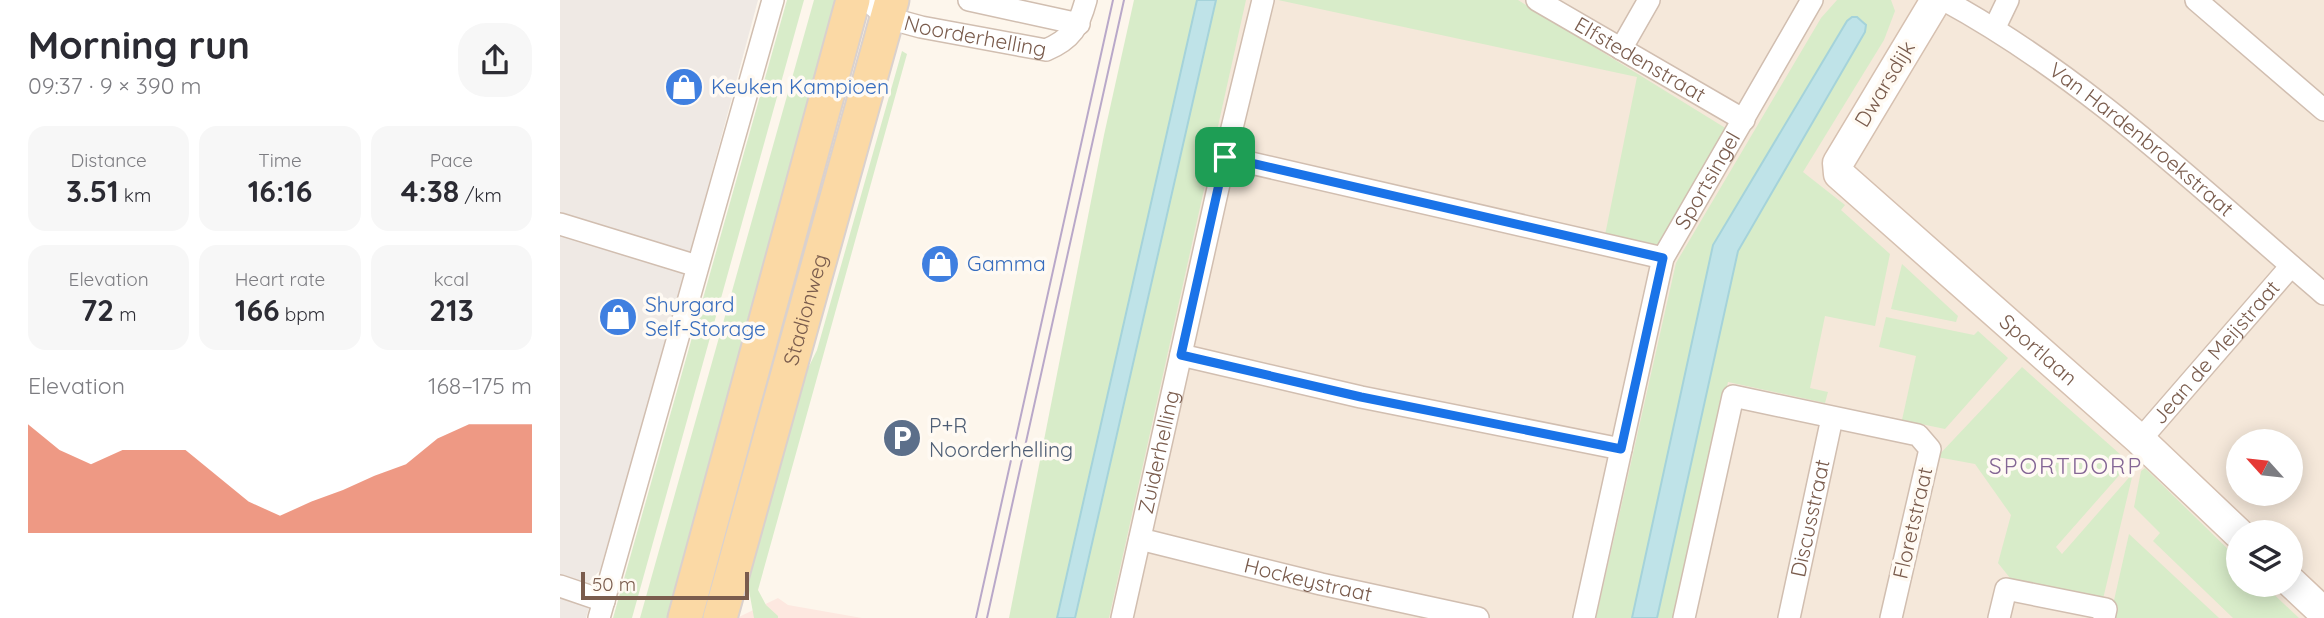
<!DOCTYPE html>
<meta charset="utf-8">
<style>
:root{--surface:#fff;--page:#f7f7f7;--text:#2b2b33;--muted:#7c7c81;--accent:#e76f51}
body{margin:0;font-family:Quicksand,sans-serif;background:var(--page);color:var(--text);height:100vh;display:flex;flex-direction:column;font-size:26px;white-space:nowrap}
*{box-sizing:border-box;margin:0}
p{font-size:23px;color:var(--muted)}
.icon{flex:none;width:38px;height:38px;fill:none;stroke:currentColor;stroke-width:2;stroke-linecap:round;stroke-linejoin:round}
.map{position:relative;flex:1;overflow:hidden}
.sheet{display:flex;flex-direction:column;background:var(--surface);width:560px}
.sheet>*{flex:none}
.needle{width:46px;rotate:297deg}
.buttons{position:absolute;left:1666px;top:429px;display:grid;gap:14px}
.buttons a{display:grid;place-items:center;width:77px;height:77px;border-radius:50%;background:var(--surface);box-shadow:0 4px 18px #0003;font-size:35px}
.scale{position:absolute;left:21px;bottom:18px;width:168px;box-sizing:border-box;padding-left:7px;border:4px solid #7a5c4d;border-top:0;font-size:19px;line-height:24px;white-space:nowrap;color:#7a5c4d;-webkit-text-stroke:5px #fffaf3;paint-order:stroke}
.pin{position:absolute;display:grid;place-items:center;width:60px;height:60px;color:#fff;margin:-30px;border-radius:14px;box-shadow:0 4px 10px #0006}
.round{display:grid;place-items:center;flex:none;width:74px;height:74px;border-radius:28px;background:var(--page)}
.headline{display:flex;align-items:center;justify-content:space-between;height:119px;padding:0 28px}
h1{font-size:38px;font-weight:700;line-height:52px}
.metrics{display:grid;grid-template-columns:repeat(3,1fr);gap:10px;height:119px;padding:7px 28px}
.metrics div{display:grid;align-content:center;border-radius:18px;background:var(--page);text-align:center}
.metrics b{font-size:30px;font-weight:700}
.metrics small{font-size:19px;font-weight:400}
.metrics p{font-size:19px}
.chart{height:196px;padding:14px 28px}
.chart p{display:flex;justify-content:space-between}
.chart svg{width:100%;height:126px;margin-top:7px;fill:var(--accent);opacity:.7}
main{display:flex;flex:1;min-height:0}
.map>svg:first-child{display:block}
.residential{fill:#f5e8da;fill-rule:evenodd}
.commercial{fill:#fde8e0}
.industrial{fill:#efe9e4}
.green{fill:#d8ecc9}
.water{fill:#bfe3e8;stroke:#a5d3da;stroke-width:2}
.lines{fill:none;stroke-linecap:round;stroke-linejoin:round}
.street-casing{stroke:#d1beb0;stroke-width:24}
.secondary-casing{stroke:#d6c0b0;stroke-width:33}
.primary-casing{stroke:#dad1cd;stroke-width:37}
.street{stroke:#fff;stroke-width:21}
.secondary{stroke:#fff;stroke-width:30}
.primary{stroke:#fbd9a5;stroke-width:33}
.tram{stroke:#b9a8c9;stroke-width:2}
.route-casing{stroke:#fff;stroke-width:14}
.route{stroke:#1a73e8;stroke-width:9}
.labels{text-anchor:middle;stroke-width:7;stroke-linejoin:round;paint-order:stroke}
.street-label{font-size:21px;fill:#7a5c4d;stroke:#fffaf3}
.shop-label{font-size:21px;fill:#366cbe;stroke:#fffaf3;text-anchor:start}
.service-label{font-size:21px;fill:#4e5e75;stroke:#fffaf3;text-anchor:start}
.neighbourhood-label{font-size:23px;letter-spacing:2px;fill:#846695;stroke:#fffaf3}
</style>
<main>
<section class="sheet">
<div class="headline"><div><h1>Morning run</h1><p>09:37 · 9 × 390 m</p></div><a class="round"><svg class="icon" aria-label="share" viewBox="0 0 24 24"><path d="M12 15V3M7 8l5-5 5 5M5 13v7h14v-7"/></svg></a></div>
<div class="metrics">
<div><p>Distance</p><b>3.51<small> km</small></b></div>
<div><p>Time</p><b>16:16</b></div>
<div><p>Pace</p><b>4:38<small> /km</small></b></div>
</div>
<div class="metrics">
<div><p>Elevation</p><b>72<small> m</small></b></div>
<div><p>Heart rate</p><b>166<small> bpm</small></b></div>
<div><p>kcal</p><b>213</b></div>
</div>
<div class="chart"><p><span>Elevation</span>168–175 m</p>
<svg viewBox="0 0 160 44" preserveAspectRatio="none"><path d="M0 44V6L10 15L20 20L30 15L40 15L50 15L60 24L70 33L80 38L90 33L100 29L110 24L120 20L130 11L140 6L150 6L160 6V44z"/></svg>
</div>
</section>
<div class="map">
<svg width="1764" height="618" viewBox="0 0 1764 618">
<rect width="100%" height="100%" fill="#fdf6ec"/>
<path class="residential" d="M644,0h1120v618h-1267zM1678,441h53v53h-53zM1678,532h53v52h-53z"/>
<path class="commercial" d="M218,598l10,7 74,13h-125z"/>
<path class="industrial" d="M0,0h198l-87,325 -85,293h-26z"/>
<g class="green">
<path d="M227,0h17l-172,618h-19z"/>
<path d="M254,0h27l-173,618h-28z"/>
<path d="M574,0h63l-140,618h-48l95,-483z"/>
<path d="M656,0h30l-137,618h-34z"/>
<path d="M718,0h240l209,129 -69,118 -53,-12 32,-158z"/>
<path d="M1277,0h54l4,11 -11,29 -81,132 42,33 -4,5 49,44 -15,72 -50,-10 -15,72 18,4 -3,11 -97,-21 -53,236h-18l81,-367 127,-219 1,-7 -4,-5 -10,-3 -5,4 -134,224 -81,373h-36l80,-355 145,-245z"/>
<path d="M342,51l5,3 -149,536 8,15 12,11v2h-24l-8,-44 46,-173 25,-51z"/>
<path d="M1342,264l56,52 -2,6 -65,-13z"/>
<path d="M1326,317l88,18 4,-4 30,27 -63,71 -43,-9 14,-64 -37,-9z"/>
<path d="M1462,367l108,96 -74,84 6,7 71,-81 -30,126 -93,-21 -12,-15 13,-48 -36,-51 -38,-7z"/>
<path d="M1585,468l93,91v25l26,1 35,33h-66l-80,-77 7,-8 -26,-26 7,-36z"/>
<path d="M1569,534l90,84h-109z"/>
</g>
<g class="water">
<path d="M637,0h19l-141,618h-18z"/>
<path d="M1292,17h5l9,8 -1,7 -127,219 -81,367h-25l81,-373 134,-224z"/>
</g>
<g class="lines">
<defs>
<g id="street">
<path id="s1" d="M307,0l21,18 33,9 125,23c26,-11 33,-24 40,-50"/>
<path d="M409,0l110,24"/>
<path id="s2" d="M977,0l207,120"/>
<path id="s3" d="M1384,0c142,77 258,190 380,294"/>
<path d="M1636,0l128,110"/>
<path d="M1435,27l13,-27"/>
<path d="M1061,49l28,-49"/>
<path d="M665,157l438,101"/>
<path d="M0,224l137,42"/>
<path d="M621,355l180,42 260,52"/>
<path id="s4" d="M1580,440l151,-174"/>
<path id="s5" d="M580,539l181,45 157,34"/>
<path d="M0,586l44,15"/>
<path d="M39,618l174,-618"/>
<path id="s6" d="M562,618l103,-461 38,-157"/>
<path id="s7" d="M1024,618l79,-360 149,-258"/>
<path d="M1124,618l49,-222 185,39 12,14 -39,169"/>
<path id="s8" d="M1229,618l43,-200"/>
<path d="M1439,618l7,-29 100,20 -2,9"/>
</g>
<g id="secondary">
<path id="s9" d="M1376,0l-98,163 1,11 301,266 98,93"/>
<path d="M1731,582l33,31"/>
</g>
<g id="primary">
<path d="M125,618l168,-618"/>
<path id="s10" d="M160,618l172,-618"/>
</g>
</defs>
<use href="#street" class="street-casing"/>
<use href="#secondary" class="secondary-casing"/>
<use href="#primary" class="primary-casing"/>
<use href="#street" class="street"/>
<use href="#secondary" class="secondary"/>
<use href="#primary" class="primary"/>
<g class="tram">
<path d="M416,618l137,-618"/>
<path d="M427,618l137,-618"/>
</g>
</g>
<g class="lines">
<defs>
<path id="route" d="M665,157l438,101 -42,191 -260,-52 -180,-42z"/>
</defs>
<use href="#route" class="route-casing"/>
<use href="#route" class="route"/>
</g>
<defs>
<symbol id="shop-disc" viewBox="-11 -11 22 22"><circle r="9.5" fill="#3f7fe0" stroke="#fffaf3"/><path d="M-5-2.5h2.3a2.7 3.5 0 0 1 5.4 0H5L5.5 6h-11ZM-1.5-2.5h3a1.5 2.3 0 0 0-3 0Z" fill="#fff"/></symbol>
<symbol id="parking-disc" viewBox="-11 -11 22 22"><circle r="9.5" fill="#5c6f8a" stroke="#fffaf3"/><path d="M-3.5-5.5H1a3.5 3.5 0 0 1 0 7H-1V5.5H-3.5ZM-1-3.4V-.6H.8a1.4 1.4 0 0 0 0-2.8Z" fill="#fff"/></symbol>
</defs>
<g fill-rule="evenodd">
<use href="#shop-disc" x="102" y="65" width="44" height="44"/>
<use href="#shop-disc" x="358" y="242" width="44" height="44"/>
<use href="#shop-disc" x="36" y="295" width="44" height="44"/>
<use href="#parking-disc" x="320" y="416" width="44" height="44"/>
</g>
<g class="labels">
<g class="street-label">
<text dy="7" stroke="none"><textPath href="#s1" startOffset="117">Noorderhelling</textPath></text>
<text dy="7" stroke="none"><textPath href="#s2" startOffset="119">Elfstedenstraat</textPath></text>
<text transform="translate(1325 84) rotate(-59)" y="7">Dwarsdijk</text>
<text dy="7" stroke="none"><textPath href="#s3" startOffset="242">Van Hardenbroekstraat</textPath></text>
<text dy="7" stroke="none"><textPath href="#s7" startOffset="458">Sportsingel</textPath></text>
<text dy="7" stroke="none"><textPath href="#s10" startOffset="320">Stadionweg</textPath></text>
<text dy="7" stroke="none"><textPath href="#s9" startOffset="467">Sportlaan</textPath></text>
<text dy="7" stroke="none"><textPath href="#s4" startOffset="116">Jean de Meijstraat</textPath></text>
<text dy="7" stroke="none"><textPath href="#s6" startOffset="170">Zuiderhelling</textPath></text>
<text dy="7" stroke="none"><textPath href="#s8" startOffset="102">Discusstraat</textPath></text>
<text transform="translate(1353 523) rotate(-77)" y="7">Floretstraat</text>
<text dy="7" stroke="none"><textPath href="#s5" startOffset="173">Hockeystraat</textPath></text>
</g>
<g class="shop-label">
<text x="151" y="94">Keuken Kampioen</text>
<text x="407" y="271">Gamma</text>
<text x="85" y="312">Shurgard<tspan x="85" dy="24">Self-Storage</tspan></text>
</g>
<g class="service-label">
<text x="369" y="433">P+R<tspan x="369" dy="24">Noorderhelling</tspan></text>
</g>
<g class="neighbourhood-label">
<text x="1506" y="474">SPORTDORP</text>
</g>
</g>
</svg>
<div class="buttons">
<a><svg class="needle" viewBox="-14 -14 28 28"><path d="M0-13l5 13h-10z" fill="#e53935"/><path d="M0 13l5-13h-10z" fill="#7c7c81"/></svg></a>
<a><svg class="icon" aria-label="layers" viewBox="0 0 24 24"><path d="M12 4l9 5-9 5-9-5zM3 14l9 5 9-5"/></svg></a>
</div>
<div class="scale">50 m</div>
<div class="pin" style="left:665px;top:157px;background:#1e9e55"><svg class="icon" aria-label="arrive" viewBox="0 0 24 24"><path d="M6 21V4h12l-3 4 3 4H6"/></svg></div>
</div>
</main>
